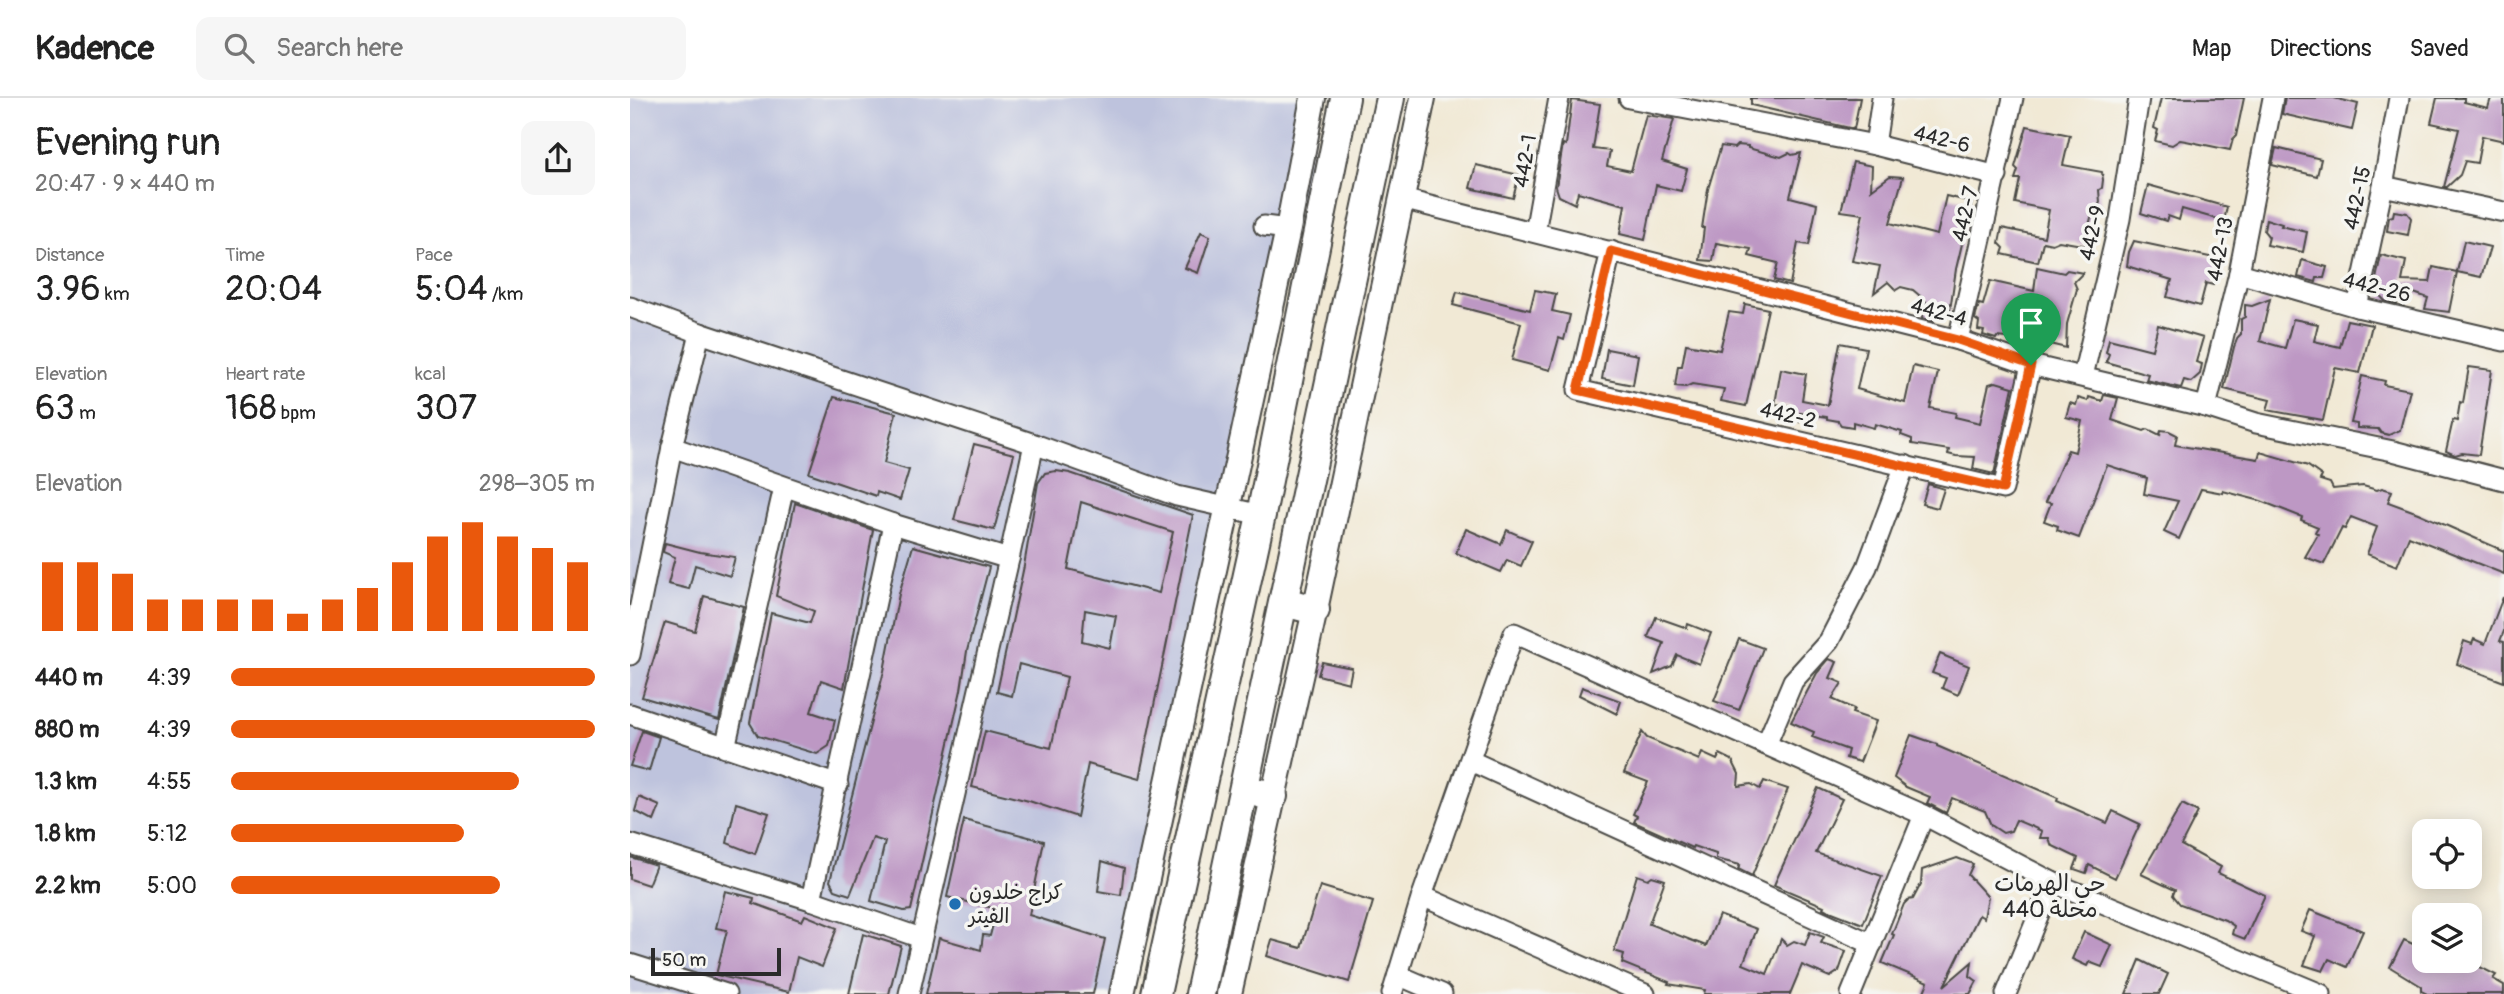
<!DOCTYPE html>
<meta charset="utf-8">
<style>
:root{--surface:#fff;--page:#f6f6f6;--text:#222;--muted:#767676;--line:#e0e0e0;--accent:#ea580c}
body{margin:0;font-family:Pangolin,"Playpen Sans Arabic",sans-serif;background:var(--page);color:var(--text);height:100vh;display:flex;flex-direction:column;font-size:26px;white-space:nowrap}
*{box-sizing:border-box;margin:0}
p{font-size:23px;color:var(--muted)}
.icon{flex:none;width:38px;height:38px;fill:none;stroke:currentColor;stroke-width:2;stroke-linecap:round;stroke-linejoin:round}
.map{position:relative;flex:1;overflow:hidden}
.drawer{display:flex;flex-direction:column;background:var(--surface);width:630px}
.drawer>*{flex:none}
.buttons{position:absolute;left:1782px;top:721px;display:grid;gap:14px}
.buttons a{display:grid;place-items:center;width:70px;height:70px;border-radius:14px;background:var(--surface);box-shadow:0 4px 18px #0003;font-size:35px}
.scale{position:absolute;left:21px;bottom:18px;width:130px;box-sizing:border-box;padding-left:7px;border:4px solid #2b2b2b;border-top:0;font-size:19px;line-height:24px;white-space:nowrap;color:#2b2b2b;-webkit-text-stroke:5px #f6f6f2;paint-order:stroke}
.pin{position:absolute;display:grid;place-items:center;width:60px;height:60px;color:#fff;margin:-72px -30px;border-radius:50% 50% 50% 0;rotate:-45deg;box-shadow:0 0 7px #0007}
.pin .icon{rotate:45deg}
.round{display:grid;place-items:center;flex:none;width:74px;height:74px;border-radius:14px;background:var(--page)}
.head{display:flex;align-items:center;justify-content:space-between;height:119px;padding:0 35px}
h1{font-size:38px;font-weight:600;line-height:52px}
.metrics{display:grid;grid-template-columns:repeat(3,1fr);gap:10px;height:119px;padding:7px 35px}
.metrics div{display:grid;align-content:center}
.metrics b{font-size:35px;font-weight:600}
.metrics small{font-size:19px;font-weight:400}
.metrics p{font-size:19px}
.chart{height:196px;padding:14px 35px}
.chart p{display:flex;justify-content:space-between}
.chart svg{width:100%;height:126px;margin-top:7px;stroke:var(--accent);stroke-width:6}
ul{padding:0 35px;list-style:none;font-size:23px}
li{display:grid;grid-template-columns:112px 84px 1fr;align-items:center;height:52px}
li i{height:18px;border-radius:9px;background:var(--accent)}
header{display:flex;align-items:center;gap:42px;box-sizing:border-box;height:98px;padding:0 35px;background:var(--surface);border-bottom:2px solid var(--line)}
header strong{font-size:33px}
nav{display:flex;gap:38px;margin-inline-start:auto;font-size:24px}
.search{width:490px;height:63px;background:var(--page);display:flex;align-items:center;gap:18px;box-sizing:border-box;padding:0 24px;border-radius:14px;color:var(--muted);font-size:26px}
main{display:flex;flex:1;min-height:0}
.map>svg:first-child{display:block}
.industrial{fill:#bec3dd}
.building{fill:#bd98c4;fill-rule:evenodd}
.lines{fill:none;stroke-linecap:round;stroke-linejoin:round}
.minor-casing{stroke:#494844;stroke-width:23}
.major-casing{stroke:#494844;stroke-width:28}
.highway-casing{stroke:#494844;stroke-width:32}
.minor{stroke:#fff;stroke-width:19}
.major{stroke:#fff;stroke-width:24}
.highway{stroke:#fff;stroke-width:28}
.route-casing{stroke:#fff;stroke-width:14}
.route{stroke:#ea580c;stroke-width:9}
.poi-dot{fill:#1f6fb2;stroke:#f6f6f2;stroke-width:2.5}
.labels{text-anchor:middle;stroke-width:7;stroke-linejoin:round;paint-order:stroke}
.street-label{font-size:21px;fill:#2b2b2b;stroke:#f6f6f2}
.poi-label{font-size:21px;fill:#2b2b2b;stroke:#f6f6f2;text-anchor:start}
.neighbourhood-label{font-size:23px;fill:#2b2b2b;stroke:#f6f6f2}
</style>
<header>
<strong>Kadence</strong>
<div class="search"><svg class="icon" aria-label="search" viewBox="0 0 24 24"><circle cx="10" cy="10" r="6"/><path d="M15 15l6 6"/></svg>Search here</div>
<nav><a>Map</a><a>Directions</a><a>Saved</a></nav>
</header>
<main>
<section class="drawer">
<div class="head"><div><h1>Evening run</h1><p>20:47 · 9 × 440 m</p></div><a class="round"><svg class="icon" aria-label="share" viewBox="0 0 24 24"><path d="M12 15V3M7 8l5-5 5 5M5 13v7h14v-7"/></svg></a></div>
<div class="metrics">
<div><p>Distance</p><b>3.96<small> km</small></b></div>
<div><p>Time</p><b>20:04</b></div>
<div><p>Pace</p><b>5:04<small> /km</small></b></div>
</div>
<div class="metrics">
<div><p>Elevation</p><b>63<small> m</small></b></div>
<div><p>Heart rate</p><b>168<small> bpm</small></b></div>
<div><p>kcal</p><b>307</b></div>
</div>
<div class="chart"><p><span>Elevation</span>298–305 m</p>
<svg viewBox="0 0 160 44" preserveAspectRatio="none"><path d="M5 44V20M15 44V20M25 44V24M35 44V33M45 44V33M55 44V33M65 44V33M75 44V38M85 44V33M95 44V29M105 44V20M115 44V11M125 44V6M135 44V11M145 44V15M155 44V20"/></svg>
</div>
<ul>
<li><b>440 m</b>4:39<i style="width:100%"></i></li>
<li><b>880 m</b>4:39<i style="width:100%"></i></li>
<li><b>1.3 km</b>4:55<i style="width:79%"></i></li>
<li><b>1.8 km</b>5:12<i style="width:64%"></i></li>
<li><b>2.2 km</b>5:00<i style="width:74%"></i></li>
</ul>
</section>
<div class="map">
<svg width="1874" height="896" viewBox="0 0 1874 896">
<rect width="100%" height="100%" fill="#f6f6f2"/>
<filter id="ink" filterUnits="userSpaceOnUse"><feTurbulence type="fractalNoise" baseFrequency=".0143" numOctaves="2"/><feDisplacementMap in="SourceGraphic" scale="14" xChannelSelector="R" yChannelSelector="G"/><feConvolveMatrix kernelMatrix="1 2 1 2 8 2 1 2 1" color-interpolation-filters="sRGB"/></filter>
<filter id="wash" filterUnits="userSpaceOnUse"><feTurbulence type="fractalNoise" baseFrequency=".00686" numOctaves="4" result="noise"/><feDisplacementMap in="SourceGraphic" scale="28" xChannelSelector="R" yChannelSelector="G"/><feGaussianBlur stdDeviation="1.57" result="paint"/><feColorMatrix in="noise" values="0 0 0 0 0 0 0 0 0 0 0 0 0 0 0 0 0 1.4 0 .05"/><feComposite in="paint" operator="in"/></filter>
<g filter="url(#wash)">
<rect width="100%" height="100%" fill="#f1e9d5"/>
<path class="industrial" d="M0,0h693l-192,896h-501z"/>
<g id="blocks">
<g class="building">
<path d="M1121,0h109l-6,31 -103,-24z"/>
<path d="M1531,0h83l-8,38 -3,3 -3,11 -44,-9 -6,-1 -8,5 -17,-4 3,-11 -4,-2z"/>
<path d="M1655,0h49l24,6 -6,26 -70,-16z"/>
<path d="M1807,0h27v4l24,6 3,-10h13v43l-22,-5 -5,27 -12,-2 -5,14 -13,12h-3l15,-58 -28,-6z"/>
<path d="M942,2l28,4 -7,45 17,2 -3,15 24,5 15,-56 28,4 -12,42 25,8 -6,22 -25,-6 -11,55 -25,-6 5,-29 -47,-13 -3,12 -16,-8 -3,-9 7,-43 3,1z"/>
<path d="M1397,28l43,9 -7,30 39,7 1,8 -1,8 -3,2 1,12 -3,8 -5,4 -4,15 2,5 -2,12 -29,-5 -7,3 -9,-2 -5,20 -36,-8 2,-6 -5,-5 3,-15 42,9 5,-27 -34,-7 5,-24h-5l3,-9 -3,-3z"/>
<path d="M1107,47l11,1v2l33,9 8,-4 3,2 9,-2 -11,44 27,7 -8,41 -11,-2 -8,41 -16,-4 4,-17 -29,-7 2,-7 -35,-6 -3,18 -13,-1 4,-32h-2l6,-39 13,-43 13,2z"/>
<path d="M1646,50l45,11 -4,17 -45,-11z"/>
<path d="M1223,64l19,4 -1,24 19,-14 13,1 -13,46 47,12 9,-39 26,6 -16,67 -7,48h-13l-3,4 -11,-3 4,-17 -13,-11 -12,-3 -5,3 -8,-8 -14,11 6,-27 -28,-5 11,-47 -22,-3z"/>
<path d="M846,67l43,10 -6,23 -43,-10z"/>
<path d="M1518,87l79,22 -3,14 -42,-12 -3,11 -11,-4 -2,5 -25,-8z"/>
<path d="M1764,113l13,2 4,5 -3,17 -21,-4 2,-14 4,-1z"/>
<path d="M1636,121l16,5 -1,2 26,6 -4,20 -36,-7 2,-8 -5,-6z"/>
<path d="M571,134l9,4 -12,37 -13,-5z"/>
<path d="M1504,143l85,18 -6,26 -7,-2 -6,23 -33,-9 5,-17 -45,-14 2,-14z"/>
<path d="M1834,143l26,6 -9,30 -24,-5 -8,40 -24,-3 3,-11 -28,-10 -3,16 -12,-3 -11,-12 7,-34 25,6 -4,20 28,1 3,-15 24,5z"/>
<path d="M1672,162l25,7 -3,11h-7l-1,4 -18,-5z"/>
<path d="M1407,169l27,6 3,-3 16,3 -9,9 3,7 -10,35 -1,24 -41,-10 -7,1 -21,-2 -1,2 -13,-4 1,-4 -6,-1 1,-8 -4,-3 4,-15 4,1 7,-24 44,10z"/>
<path d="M905,192l21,4 -4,17 18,4 -6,25 -5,-2 -9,32 -38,-10 9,-37 -68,-18 4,-13 73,18z"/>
<path d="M1640,201l-10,42 25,7 8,-29 25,5 -4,17 26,6 7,-27 25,5 -12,48 -25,-5 -12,52 -56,-10 3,-10 -46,-11 10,-42 4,-10 3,-3v-15l4,-2v-12l7,1z"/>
<path d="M1115,206l23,5 -22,97 -25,-5 3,-12 -32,-5 -6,3 -11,-1 3,-20h4l4,-22 34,6 9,-38 14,2z"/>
<path d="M1528,227l45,13 -7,24 6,2 -2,10 -9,8 -7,-2 -3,8 -35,-8 2,-6 -42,-12 3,-8 -3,-2 3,-13 43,11z"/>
<path d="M1210,245l26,5 -9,41 48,14 8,-37 25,6 -8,36 26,5 -1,4 25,6 9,-39 7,-2 17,5 -19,87 -21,-5 2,-12 -19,-1 -8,-2 1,-4 -37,-6v-5l-11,-4 1,-3 -27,-8 -1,4 -21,-6v5l-12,-2 -3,-4 -11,-2v-2l-27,-4 -1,8 -9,-15 -15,-2 6,-35 25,5 -4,26 26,5z"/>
<path d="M977,251l31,6 -5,30 -31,-6z"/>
<path d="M1839,269l23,3 -13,85 -17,-2 -7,2 -9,-4 7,-31 4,1 3,-19 3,1z"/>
<path d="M1732,278l23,5 -1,4 26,5 -10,40 -11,5 -8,-2 -3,-4 -21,-1v-4l-6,-1z"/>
<path d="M1474,297l14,3 -6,22 32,11 4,-2 12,6 1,-5 8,1 8,4 -2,10 83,14 2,-7 48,14 14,10 -2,4 10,3 3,6 30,-3 14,4 5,-2 10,3 -4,11 30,11 86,38v23l-95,-38 -12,30 -30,-12 10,-27 -26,-10 -6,12 -3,-1 -18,36 -19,-7 13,-23 -3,-2 3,-5 -17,-7 1,-3 -41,-16 -38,-10v2l-22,-4 -22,50 -15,-7 14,-31 -34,-7 3,-16 -40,-13 -28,73 -22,-8 1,-4 -14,-5 7,-18 -6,-1 23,-52 7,2 7,-31 -16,-4 4,-14 6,2 2,-7 10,3 1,-4 13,4z"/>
<path d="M204,299l62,16 -12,50 25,7 -9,30 -23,-8 -1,4 -67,-23z"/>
<path d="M344,346l40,10 -20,76 -40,-10z"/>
<path d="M426,373l14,2 123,42 -54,264 -51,-15 -11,53 -48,-16 -57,-14 13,-56 66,17 16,-71 -48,-13 -7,32 -15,-4 27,-126 14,-83 7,-10zM451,404l92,30 -14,61 -91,-24zM455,512l31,6 -6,32 -28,-7z"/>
<path d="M1298,386l16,5 -6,19 -16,-4z"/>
<path d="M165,405l78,27 -29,158 -23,-8 -10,32 24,8 -6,26 -12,8 -59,-18 -8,-13 21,-110 39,10 4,-12 -38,-15z"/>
<path d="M836,431l35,15 6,-14 25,11 -11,25 -14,-6 -6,12 -45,-19z"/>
<path d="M35,445l35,9 35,5 -5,19 -35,-11 -6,24 -21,-5 7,-27 -12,-5z"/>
<path d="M283,448l76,21 -22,84 -6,39 -50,220 -7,1 -33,-10 14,-59 -12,-4 -23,57 -15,-5 -5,-9 54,-210 15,-77z"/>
<path d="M74,498l40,11 -25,113 -77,-23 23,-75 30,9z"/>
<path d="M1873,499l1,34 -4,10 4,1v40l-47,-18 7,-23 8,3 2,-5 11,5z"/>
<path d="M1026,519l31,11 1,-4 23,9 -12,31 -22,-9 -5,11 -19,8 11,-31 -16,-6z"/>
<path d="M1109,541l24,9 -24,62 -25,-9z"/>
<path d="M1310,556l29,12 -11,29 -16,-7 4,-10 -14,-5z"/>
<path d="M1199,561l8,3 -7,16 12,5 -10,16 22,10 -2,4 24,8 -16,41 -14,-4 2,-8 -36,-13 2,-5 -23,-10 26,-49z"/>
<path d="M692,564l30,6 -3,15 -31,-8z"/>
<path d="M952,589l39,14 -4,13 -38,-19z"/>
<path d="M12,633l17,6 -10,34 -19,-5z"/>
<path d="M1012,634l5,6 52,22 3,-7 15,7 3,-6 12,6 7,14 -1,12 13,-2 9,5 4,-8 24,8 -36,87 -14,-7 2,-4 -24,-6v-5l-23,-8 -1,2 -58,-26 3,-6 -4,-2 15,-32 -24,-9z"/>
<path d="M1281,637l26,9v2l121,52 -1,3 50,22 6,-12 27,13 -25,54 -26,-13 -3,8 -12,-4 4,-11 -27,-13 -2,-7h-9l2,-7 -26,-11 -5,11 -8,2 -12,-8 -6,-14 -33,-13 -6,15 -19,-10 3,-6 -24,-10 -12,-9z"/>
<path d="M1188,690l24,11 -26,54 66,23 -19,48 -36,-14 -4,-2 1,-2 -50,-21z"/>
<path d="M9,699l21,9 -6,15 -19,-10z"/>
<path d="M106,705l33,10 -14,41 -28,-11z"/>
<path d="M1552,706l16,8 -17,33 40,22 -3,6 47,22 -20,44 -13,-5 2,-8 -9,-6 -45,-16 -7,-9 2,-5 -34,-16z"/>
<path d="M334,722l80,21 -15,74 76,24 -12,55h-167l13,-56 42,12 2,-15 7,1 7,-27 -50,-12z"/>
<path d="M0,759l26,8 -8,20 -18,-6z"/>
<path d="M1327,760l16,6 -5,11 20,22 -4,21 -5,-3 -35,71 28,-24 -2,14 7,5 -7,13h-47l5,-12 -46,-19 12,-28 -2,-1 12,-30 4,-4 5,-1 8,-15 1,-14z"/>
<path d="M472,763l22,7 -3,27 -23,-4z"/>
<path d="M1007,777l11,4 4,-3 13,4 -16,44 57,22 13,-31 38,14 -14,35 24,10 14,-35 6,6 7,-4 11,4 5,-13 14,5 -3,6 25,8 -7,20 -9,6 -28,-12 -12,29h-86l1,-4 -37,-6 1,-2 -47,-19 2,-9 -10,-3z"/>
<path d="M690,788l53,16 -24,80 -82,-26 5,-16 29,8z"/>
<path d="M95,793l29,7 -1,5 49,18 3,-6 32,13 -15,39 -25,-10 -8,35 -73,-17 11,-45 -11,-2z"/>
<path d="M1680,812l53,21 -16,36 -18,-8 -6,12 -19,-6 11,-29 -14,-5z"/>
<path d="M1454,834l28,13 -10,22 -13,-5 -2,4 -15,-7z"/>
<path d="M233,836l38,12 -12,48h-40z"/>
<path d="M1774,842l20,9v12h44l28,14 -3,4 11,6v9h-77l-6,-3v-5l-31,-19z"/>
<path d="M1510,862l28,14 -9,20h-33z"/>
</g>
</g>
</g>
<g filter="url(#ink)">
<use href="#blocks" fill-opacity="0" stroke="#494844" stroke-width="2"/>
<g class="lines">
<defs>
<g id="minor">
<path d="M999,0l246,47 122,31"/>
<path d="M1245,47l7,-47"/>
<path d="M1753,88l121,26"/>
<path d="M772,101l556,141 73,25 175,42 50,16 137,28 111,29"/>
<path d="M634,128l24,3"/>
<path d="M905,134l24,-134"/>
<path d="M981,153l-33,139 425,99 28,-124"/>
<path d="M1609,175l118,34 147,34"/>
<path d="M0,209l70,26 334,111 143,52 84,19"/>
<path d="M1727,209l26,-121 16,-88"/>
<path d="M1328,242l55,-242"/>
<path d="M1453,278l37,-157 19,-121"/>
<path d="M1576,309l33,-134 34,-175"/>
<path d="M42,349l221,77 116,35"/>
<path d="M0,557l42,-208 28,-114"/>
<path d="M0,616l208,71"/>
<path d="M1136,647l27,-64 36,-40 38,-74 38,-102"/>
<path d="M95,650l59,-261"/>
<path d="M841,663l401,183"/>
<path d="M0,746l181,56 110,38"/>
<path d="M792,798l223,98"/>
<path d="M181,802l82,-376"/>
<path d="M0,866l96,30"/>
<path d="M768,877l44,19"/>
<path d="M279,896l100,-435 25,-115"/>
<path d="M762,896l30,-98 92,-263 410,182 128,67 269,112"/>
<path d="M1221,896l73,-179"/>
<path d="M1376,896l46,-112"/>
</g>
<g id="major">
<path d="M492,896l166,-765 25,-131"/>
<path d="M599,896l86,-384 108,-512"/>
</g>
<g id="highway">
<path d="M654,504l31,8"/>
<path d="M615,692l28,6"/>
<path d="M526,896l105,-479 84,-417"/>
<path d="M570,896l190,-896"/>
</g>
</defs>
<use href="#minor" class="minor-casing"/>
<use href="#major" class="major-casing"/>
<use href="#highway" class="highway-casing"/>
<use href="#minor" class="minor"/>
<use href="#major" class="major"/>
<use href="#highway" class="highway"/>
</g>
</g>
<g class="lines" filter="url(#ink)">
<defs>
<path id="route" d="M981,153l347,89 73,25 -28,124 -425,-99z"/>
</defs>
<use href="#route" class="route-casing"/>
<use href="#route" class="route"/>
</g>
<circle class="poi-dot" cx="325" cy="806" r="7"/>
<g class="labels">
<g class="street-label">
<text transform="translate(1312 41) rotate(14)" y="7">442-6</text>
<text transform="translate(895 63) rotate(-80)" y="7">442-1</text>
<text transform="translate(1727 100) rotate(-78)" y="7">442-15</text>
<text transform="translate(1335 116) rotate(-77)" y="7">442-7</text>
<text transform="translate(1462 135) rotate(-78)" y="7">442-9</text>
<text transform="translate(1590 151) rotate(-79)" y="7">442-13</text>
<text transform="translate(1747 189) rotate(14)" y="7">442-26</text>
<text transform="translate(1309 214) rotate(15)" y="7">442-4</text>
<text transform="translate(1158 317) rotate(13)" y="7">442-2</text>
</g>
<g class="poi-label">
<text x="339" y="801">كراج خلدون<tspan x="339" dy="24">الفيتر</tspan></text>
</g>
<g class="neighbourhood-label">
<text x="1420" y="793">حي الهرمات<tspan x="1420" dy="26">محلة 440</tspan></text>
</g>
</g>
</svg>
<div class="buttons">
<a><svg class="icon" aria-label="locate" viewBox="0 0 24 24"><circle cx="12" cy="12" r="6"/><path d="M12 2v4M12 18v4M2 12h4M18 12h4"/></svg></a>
<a><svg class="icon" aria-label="layers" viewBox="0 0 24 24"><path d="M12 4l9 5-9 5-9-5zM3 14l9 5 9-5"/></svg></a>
</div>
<div class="scale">50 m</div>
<div class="pin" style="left:1401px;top:267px;background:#1e9e55"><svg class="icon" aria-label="arrive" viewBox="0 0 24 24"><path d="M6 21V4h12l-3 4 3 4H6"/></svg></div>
</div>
</main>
